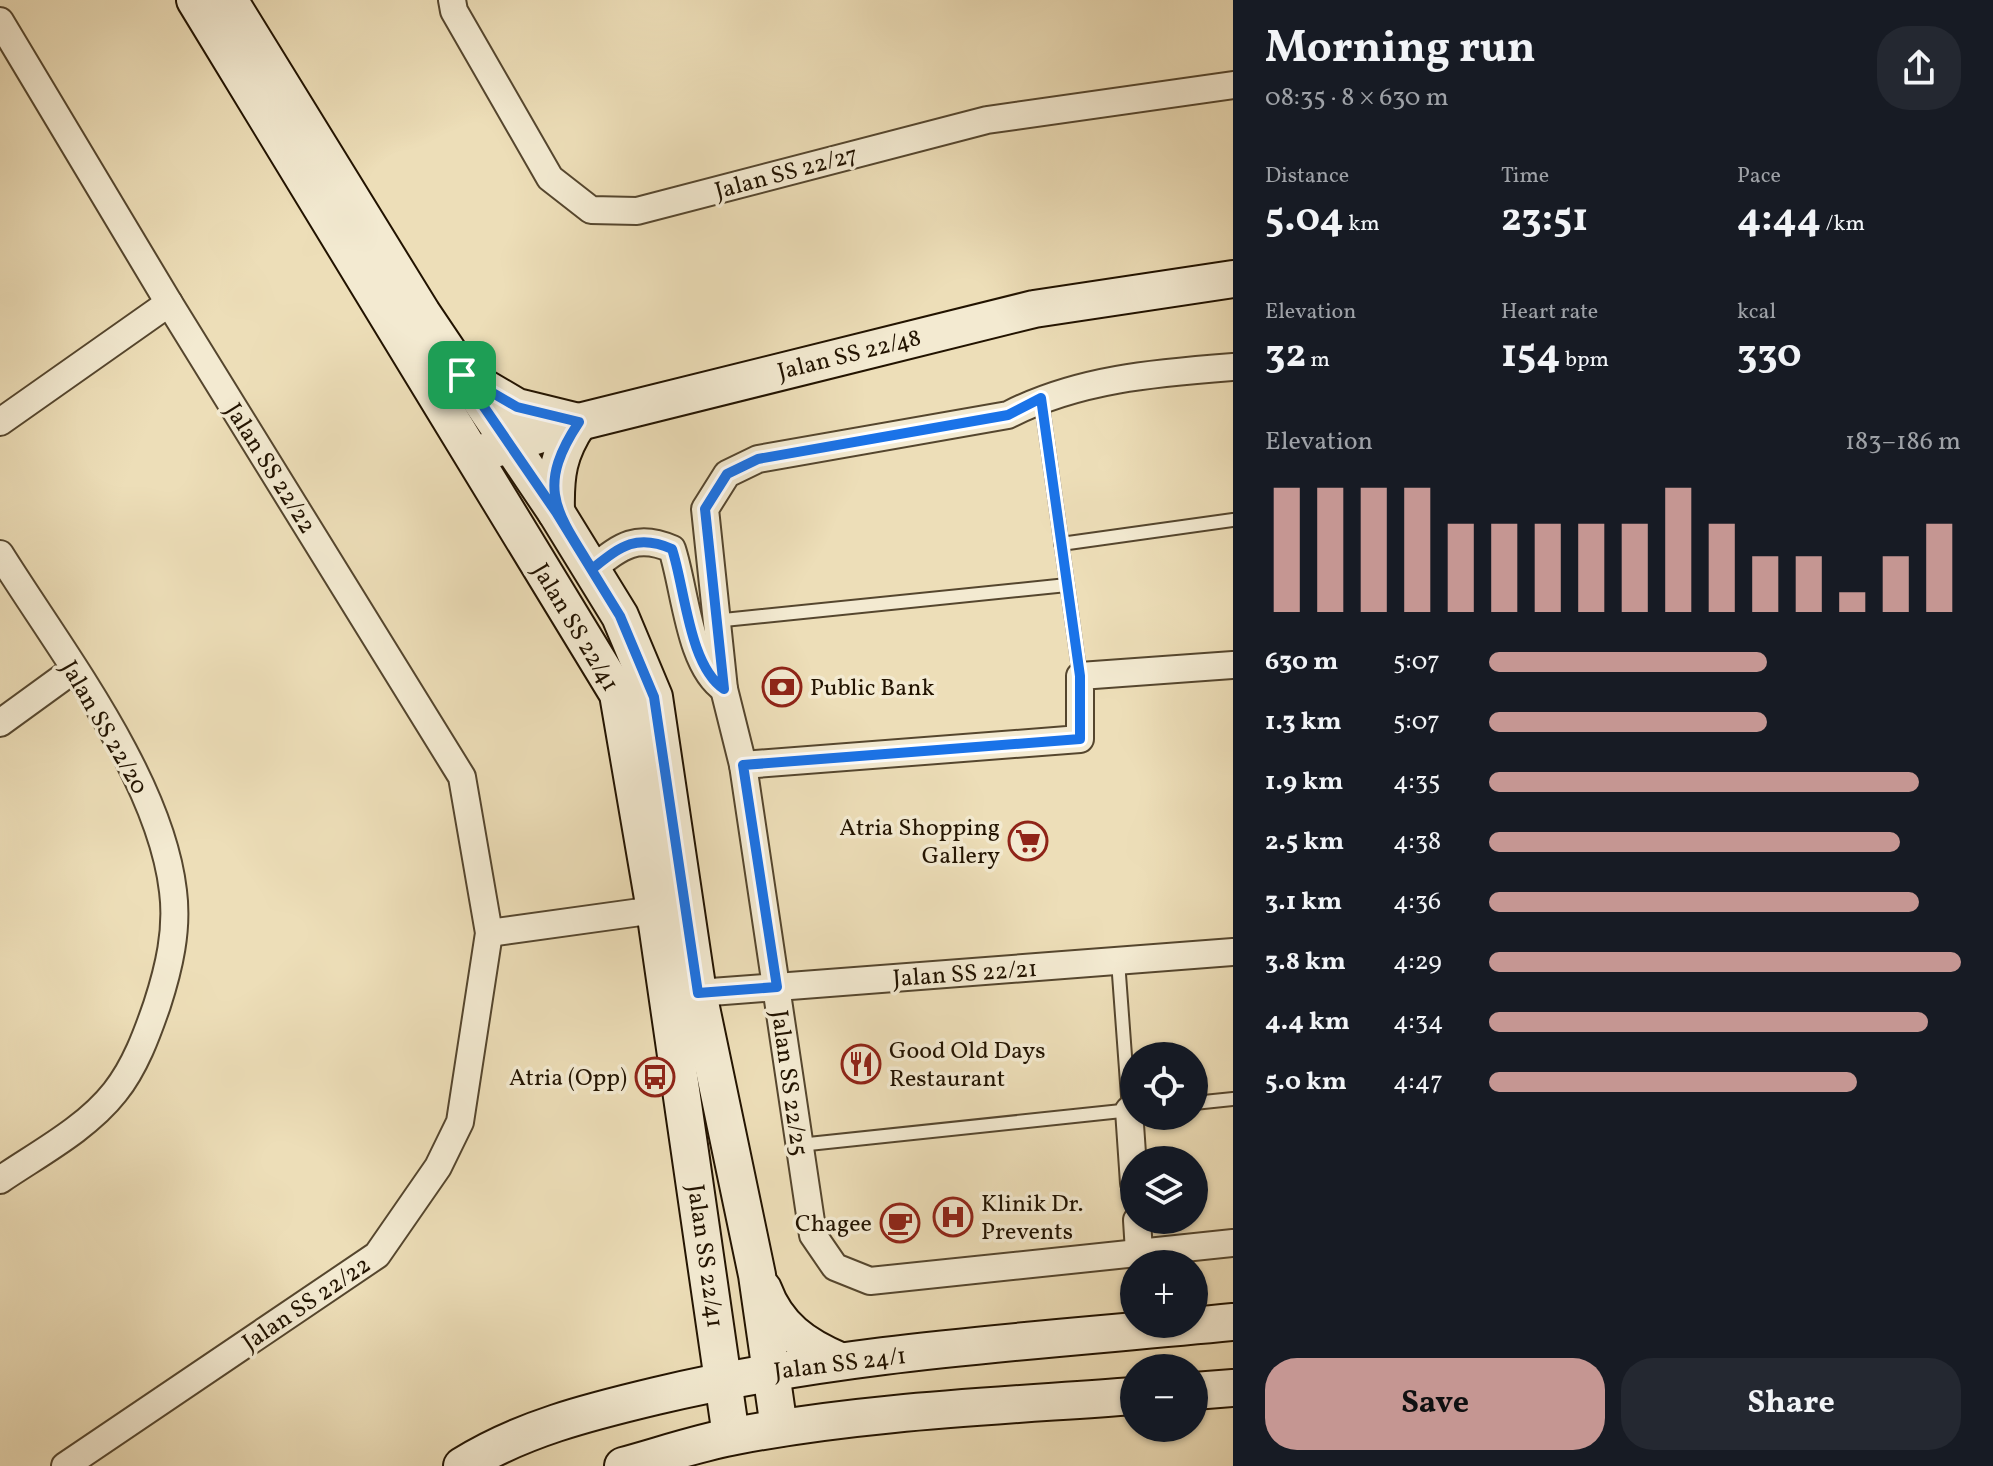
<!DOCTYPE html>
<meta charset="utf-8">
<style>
:root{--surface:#171b24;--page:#242831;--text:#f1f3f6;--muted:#9ea1a6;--accent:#c59692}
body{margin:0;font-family:Vollkorn,serif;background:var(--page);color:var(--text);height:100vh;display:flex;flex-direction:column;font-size:30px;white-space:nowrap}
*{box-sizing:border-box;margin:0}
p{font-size:26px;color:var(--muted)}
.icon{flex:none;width:44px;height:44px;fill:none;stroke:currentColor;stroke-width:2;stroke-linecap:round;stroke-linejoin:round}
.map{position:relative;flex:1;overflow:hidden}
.panel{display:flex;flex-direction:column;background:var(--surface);width:760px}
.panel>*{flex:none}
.tools{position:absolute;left:1120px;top:1042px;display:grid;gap:16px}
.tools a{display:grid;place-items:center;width:88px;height:88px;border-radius:50%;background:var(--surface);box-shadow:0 2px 6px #0004;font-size:40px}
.pin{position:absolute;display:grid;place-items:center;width:68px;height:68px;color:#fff;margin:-34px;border-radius:16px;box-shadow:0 4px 12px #0006}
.round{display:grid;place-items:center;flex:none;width:84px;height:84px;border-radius:32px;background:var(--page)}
.head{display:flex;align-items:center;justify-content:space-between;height:136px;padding:0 32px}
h1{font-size:44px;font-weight:700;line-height:60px}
.figures{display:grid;grid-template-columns:repeat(3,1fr);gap:12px;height:136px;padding:8px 32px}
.figures div{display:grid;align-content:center}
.figures b{font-size:40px;font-weight:700}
.figures small{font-size:22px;font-weight:400}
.figures p{font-size:22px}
.chart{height:224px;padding:16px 32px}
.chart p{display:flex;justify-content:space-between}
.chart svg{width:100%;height:144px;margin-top:8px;stroke:var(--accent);stroke-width:6}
.action{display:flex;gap:16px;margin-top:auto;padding:16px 32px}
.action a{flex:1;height:92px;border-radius:32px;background:var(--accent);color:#111;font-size:32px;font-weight:700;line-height:92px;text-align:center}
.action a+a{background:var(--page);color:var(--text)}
ul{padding:0 32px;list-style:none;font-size:26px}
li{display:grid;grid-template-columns:128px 96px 1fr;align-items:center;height:60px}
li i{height:20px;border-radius:10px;background:var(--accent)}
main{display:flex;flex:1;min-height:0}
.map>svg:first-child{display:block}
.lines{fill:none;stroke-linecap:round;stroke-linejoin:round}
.lane-casing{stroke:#55462e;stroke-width:16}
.street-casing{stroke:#55462e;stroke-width:30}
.secondary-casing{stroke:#221300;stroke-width:40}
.lane{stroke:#f3ead1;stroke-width:12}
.street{stroke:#f3ead1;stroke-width:26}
.secondary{stroke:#f3ead1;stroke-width:36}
.route-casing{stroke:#fff;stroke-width:16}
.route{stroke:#1a73e8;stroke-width:10}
.labels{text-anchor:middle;stroke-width:7;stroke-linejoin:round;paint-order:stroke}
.street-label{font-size:24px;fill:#221300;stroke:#f3ead1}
.poi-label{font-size:24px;fill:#221300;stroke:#f3ead1;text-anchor:start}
</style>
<main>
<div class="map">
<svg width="1233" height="1466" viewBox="0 0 1233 1466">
<rect width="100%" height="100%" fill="#eddeb8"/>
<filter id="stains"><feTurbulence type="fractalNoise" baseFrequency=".0025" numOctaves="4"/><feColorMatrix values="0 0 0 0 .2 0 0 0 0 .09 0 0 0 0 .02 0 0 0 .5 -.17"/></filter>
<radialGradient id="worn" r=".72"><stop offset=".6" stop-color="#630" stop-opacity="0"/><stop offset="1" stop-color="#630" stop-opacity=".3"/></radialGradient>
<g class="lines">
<defs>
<g id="lane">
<path d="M1041,398l39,278"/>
<path d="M1061,544l172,-24"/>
<path d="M714,621l353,-36"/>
<path d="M1118,961l11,149"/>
<path d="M1194,1103l39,-4"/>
<path d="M799,1145l332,-35"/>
</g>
<g id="street">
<path d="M452,0l2,11 96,167 41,32 46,1 350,-91 246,-35"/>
<path d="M0,21l169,282 293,474 27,156 -29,189 -22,45 -61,88 -312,211"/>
<path d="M1233,367c-78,6 -155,12 -225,48l-250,44 -31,15 -22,35 19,180 19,76 70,470 22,32 35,14 363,-38"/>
<path d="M0,422l169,-119"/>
<path d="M0,554c60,96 160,224 173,337 5,39 -4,77 -16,114 -10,29 -22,62 -42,87 -29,37 -77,62 -115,88"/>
<path d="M592,569c28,-22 44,-36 80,-20 13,39 17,117 52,140"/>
<path d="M0,723l73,-53"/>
<path d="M743,765l337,-26v-63l153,-11"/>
<path d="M489,933l166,-23"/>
<path d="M698,993l535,-41"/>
<path d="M1129,1110l5,73"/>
<path d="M1137,1220l2,32"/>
</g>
<g id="secondary">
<path d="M195,0l423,694 37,216 76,526"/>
<path d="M229,0l193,313 134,199 64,104 34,81 44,296 59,282 22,153"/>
<path d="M471,380l46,27 57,14"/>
<path d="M488,451l91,-29 455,-113 199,-30"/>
<path d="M556,512c-1,-37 2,-59 23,-90"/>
<path d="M763,1289c14,38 41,57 77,72"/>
<path d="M1194,1391l39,-3"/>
<path d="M462,1466c59,-37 127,-54 194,-70 188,-45 384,-55 577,-74"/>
<path d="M623,1466c37,-10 74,-23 112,-30 131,-25 266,-30 399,-40"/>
</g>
</defs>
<use href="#lane" class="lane-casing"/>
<use href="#street" class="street-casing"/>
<use href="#secondary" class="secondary-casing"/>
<use href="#lane" class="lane"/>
<use href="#street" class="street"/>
<use href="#secondary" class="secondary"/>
</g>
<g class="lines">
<defs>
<path id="route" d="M462,375l94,137 64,104 34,81 44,296 79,-6 -34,-222 337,-26v-63l-39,-278 -33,17 -250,44 -31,15 -22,35 19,180c-35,-23 -39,-101 -52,-140 -36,-16 -52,-2 -80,20 -37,-59 -56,-82 -13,-147l-62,-15 -55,-32"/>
</defs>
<use href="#route" class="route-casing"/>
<use href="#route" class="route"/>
</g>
<defs>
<symbol id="bank-ring" viewBox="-11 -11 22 22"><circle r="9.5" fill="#f3ead1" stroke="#8f2418" stroke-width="1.5"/><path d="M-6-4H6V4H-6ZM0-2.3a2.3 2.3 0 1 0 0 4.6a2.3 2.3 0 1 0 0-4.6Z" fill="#8f2418"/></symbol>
<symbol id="supermarket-ring" viewBox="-11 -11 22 22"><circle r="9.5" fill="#f3ead1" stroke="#8f2418" stroke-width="1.5"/><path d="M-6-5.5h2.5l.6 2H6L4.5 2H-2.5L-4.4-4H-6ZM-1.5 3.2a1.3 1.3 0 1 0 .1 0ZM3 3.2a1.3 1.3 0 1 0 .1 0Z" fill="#8f2418"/></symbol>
<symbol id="restaurant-ring" viewBox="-11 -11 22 22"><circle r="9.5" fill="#f3ead1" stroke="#8f2418" stroke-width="1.5"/><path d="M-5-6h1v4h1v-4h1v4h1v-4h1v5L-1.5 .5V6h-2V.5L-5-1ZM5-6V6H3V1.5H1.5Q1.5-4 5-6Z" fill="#8f2418"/></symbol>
<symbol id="bus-ring" viewBox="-11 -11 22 22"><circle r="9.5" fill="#f3ead1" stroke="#8f2418" stroke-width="1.5"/><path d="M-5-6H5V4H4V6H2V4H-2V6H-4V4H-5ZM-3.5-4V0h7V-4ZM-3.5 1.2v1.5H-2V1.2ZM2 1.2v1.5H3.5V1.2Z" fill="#8f2418"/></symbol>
<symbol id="hospital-ring" viewBox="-11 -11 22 22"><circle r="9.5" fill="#f3ead1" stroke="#8f2418" stroke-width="1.5"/><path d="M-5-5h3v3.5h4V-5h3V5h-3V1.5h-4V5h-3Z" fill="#8f2418"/></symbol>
<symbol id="cafe-ring" viewBox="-11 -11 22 22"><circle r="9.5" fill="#f3ead1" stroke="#8f2418" stroke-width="1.5"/><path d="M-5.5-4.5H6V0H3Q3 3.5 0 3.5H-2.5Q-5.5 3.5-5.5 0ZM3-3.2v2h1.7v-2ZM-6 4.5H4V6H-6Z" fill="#8f2418"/></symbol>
</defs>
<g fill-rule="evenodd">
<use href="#bank-ring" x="760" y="665" width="44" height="44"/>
<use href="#supermarket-ring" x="1006" y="819" width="44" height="44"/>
<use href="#restaurant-ring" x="839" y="1042" width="44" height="44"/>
<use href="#bus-ring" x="633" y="1055" width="44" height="44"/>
<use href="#hospital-ring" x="931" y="1195" width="44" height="44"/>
<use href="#cafe-ring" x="878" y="1201" width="44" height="44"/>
</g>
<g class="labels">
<g class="street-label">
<text transform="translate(786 172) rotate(-15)" y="8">Jalan SS 22/27</text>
<text transform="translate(849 354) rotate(-14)" y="8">Jalan SS 22/48</text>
<text transform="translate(271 468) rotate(58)" y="8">Jalan SS 22/22</text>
<text transform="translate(576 627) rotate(59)" y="8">Jalan SS 22/41</text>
<text transform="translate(105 727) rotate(60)" y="8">Jalan SS 22/20</text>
<text transform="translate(965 973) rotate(-4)" y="8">Jalan SS 22/21</text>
<text transform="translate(790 1083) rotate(82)" y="8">Jalan SS 22/25</text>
<text transform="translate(706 1256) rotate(82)" y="8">Jalan SS 22/41</text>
<text transform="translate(306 1303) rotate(-34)" y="8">Jalan SS 22/22</text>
<text transform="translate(840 1363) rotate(-7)" y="8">Jalan SS 24/1</text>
</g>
<g class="poi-label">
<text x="810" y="695">Public Bank</text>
<text x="1000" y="835" text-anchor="end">Atria Shopping<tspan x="1000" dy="28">Gallery</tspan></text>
<text x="889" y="1058">Good Old Days<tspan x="889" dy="28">Restaurant</tspan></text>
<text x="627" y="1085" text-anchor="end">Atria (Opp)</text>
<text x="981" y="1211">Klinik Dr.<tspan x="981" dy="28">Prevents</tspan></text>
<text x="872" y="1231" text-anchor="end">Chagee</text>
</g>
</g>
<rect width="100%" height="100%" filter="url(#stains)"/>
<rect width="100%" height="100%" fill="url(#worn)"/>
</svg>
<div class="tools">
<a><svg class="icon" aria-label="locate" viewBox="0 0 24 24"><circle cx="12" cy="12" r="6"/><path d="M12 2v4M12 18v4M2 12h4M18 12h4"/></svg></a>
<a><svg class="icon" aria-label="layers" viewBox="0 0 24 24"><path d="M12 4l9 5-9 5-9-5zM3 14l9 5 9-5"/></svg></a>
<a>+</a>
<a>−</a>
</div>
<div class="pin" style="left:462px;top:375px;background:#1e9e55"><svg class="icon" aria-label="arrive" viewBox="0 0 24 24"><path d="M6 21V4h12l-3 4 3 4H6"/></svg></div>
</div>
<section class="panel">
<div class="head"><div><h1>Morning run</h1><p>08:35 · 8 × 630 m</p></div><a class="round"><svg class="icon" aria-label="share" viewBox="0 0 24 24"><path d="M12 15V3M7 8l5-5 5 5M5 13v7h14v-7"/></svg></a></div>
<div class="figures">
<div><p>Distance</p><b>5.04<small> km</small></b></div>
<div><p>Time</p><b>23:51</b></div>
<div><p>Pace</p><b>4:44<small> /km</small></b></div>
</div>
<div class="figures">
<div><p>Elevation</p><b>32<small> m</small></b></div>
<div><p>Heart rate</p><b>154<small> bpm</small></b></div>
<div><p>kcal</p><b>330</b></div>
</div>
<div class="chart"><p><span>Elevation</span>183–186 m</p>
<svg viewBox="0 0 160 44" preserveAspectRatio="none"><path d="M5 44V6M15 44V6M25 44V6M35 44V6M45 44V17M55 44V17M65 44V17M75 44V17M85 44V17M95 44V6M105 44V17M115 44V27M125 44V27M135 44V38M145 44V27M155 44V17"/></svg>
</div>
<ul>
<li><b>630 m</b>5:07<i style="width:59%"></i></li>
<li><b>1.3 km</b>5:07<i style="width:59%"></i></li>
<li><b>1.9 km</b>4:35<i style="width:91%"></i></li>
<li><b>2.5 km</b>4:38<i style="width:87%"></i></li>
<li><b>3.1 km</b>4:36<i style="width:91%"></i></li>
<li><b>3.8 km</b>4:29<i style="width:100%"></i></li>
<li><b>4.4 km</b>4:34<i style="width:93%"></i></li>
<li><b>5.0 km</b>4:47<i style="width:78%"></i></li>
</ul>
<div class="action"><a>Save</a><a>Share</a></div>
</section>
</main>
